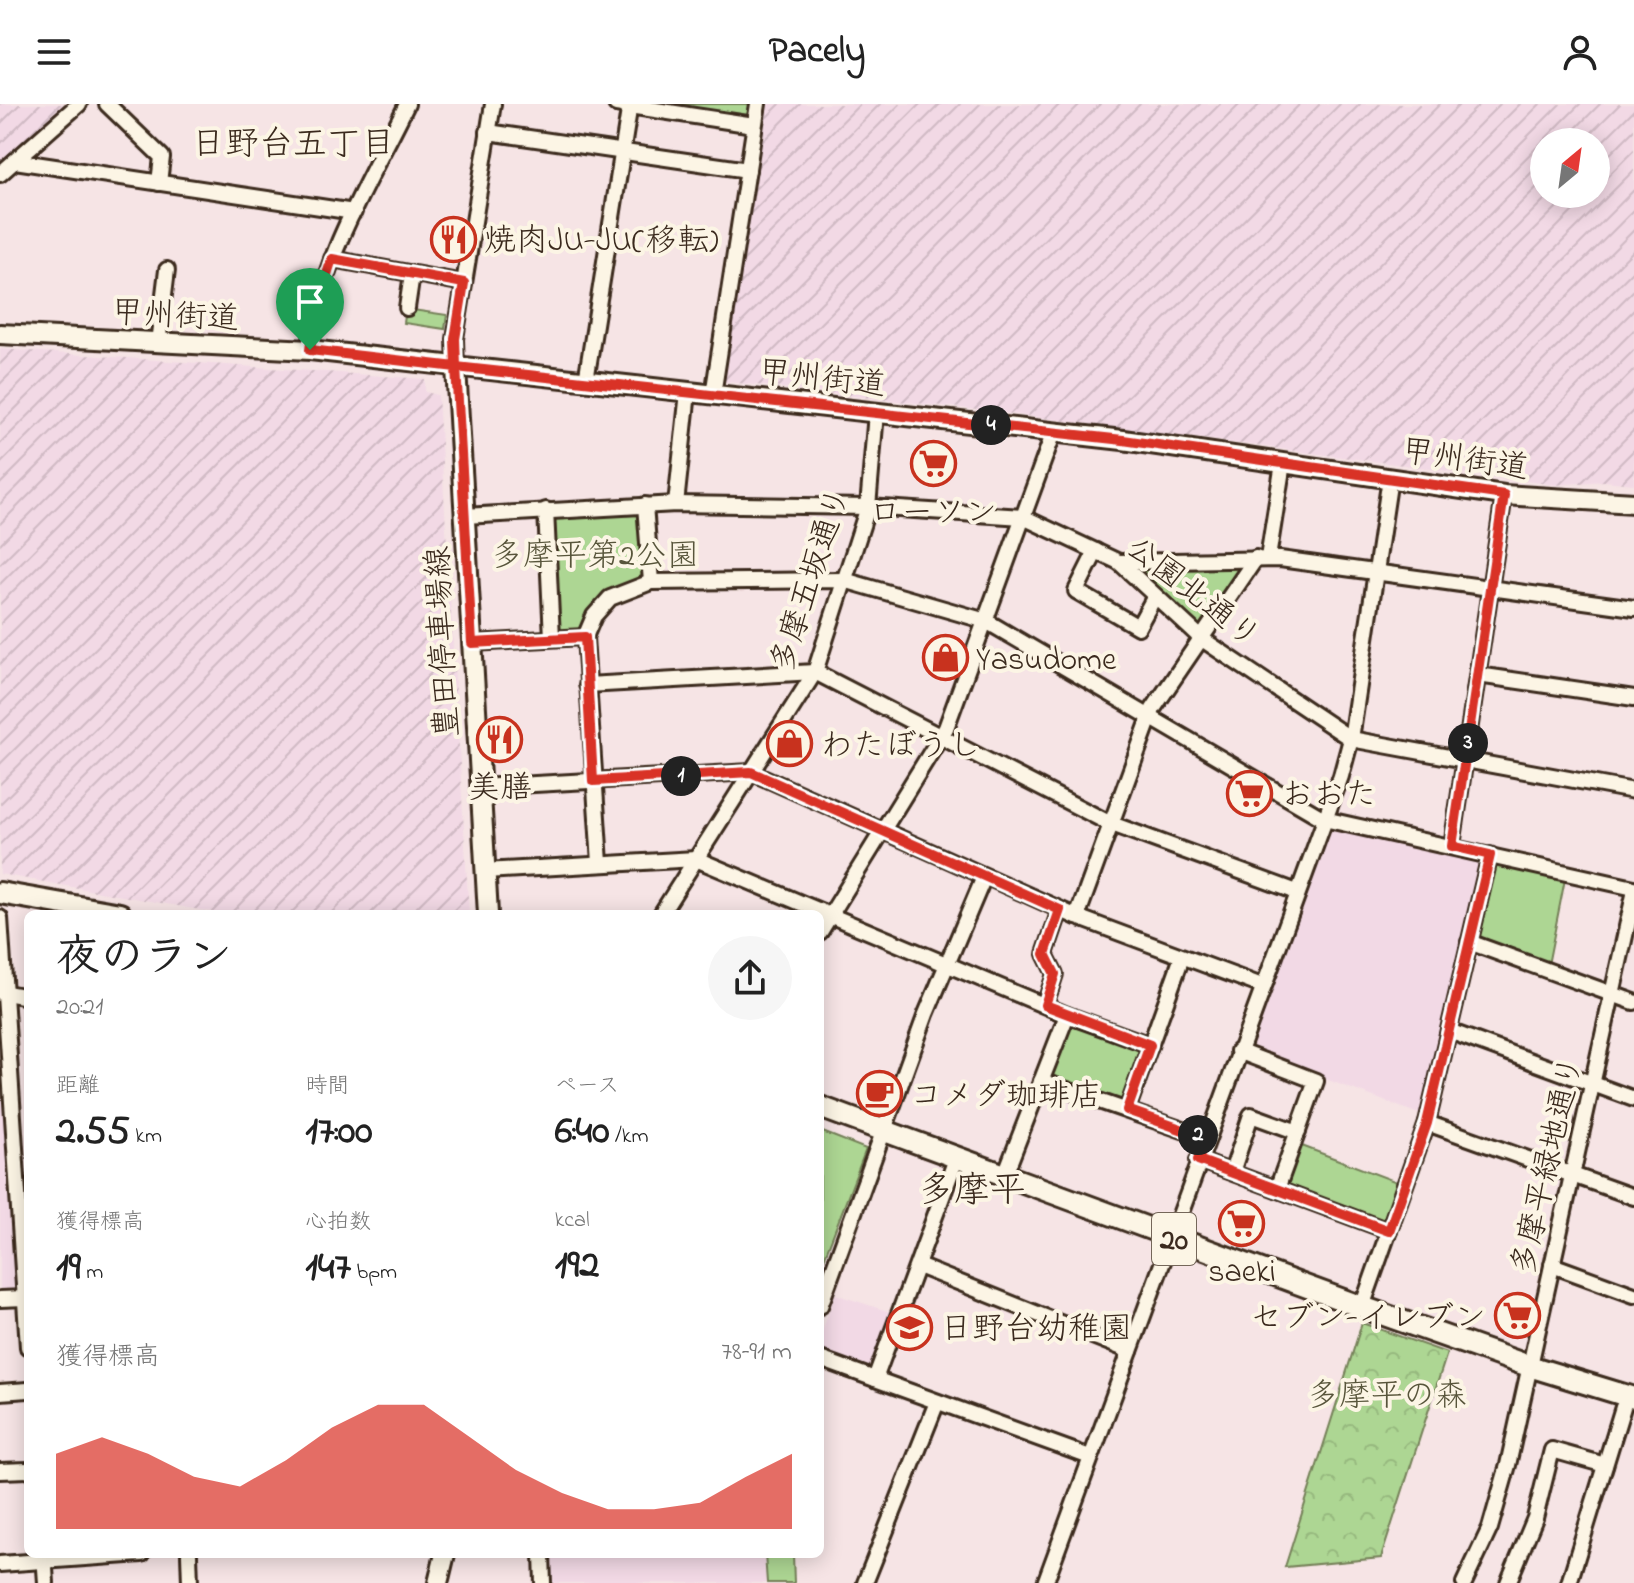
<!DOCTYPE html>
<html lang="ja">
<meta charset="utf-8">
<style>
:root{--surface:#fff;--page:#f6f6f6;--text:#222;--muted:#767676;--accent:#d93025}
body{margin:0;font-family:"Indie Flower","Klee One",sans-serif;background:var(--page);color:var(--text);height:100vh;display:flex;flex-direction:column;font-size:30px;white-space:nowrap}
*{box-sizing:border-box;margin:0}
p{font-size:26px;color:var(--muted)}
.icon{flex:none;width:44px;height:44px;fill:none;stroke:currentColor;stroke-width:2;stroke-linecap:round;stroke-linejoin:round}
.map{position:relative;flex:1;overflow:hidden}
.side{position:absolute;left:24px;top:806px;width:800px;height:648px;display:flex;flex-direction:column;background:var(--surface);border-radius:12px;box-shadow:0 4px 20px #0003}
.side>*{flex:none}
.needle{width:52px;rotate:29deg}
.tools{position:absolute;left:1530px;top:24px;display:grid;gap:16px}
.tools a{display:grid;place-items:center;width:80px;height:80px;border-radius:50%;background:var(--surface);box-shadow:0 4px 20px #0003;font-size:40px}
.pin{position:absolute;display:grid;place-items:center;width:68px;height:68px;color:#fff;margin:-82px -34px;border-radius:50% 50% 50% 0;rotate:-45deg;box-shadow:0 0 8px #0007}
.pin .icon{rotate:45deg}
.km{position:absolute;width:40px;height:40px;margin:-20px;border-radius:50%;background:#222;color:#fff;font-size:22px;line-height:40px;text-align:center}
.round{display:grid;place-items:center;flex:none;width:84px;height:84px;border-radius:42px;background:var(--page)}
.headline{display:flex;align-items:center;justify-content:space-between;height:136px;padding:0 32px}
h1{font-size:44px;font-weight:700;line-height:60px}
.figures{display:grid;grid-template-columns:repeat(3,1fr);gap:12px;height:136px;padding:8px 32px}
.figures div{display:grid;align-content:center}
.figures b{font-size:40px;font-weight:700}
.figures small{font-size:22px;font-weight:400}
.figures p{font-size:22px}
.chart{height:224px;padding:16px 32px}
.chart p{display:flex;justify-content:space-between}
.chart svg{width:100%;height:144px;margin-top:8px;fill:var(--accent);opacity:.7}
header{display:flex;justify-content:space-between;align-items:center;height:104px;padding:0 32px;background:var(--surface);font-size:36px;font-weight:700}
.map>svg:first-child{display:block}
.built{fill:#f2d9e5}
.industrial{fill:url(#industrial-furrows);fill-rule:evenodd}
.forest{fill:url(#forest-crowns);stroke:#748058;stroke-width:2}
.green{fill:#add693;stroke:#748058;stroke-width:2}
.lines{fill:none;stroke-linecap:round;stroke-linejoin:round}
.minor-casing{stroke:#3b2a1e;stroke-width:20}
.major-casing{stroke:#3b2a1e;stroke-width:24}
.highway-casing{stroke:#3b2a1e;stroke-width:26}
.minor{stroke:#fcf5e5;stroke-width:14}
.major{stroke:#fcf5e5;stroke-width:18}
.highway{stroke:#fcf5e5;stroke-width:20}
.route-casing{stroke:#fff;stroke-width:16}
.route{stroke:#d93025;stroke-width:10}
.labels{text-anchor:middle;stroke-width:8;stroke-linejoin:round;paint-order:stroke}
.shield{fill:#fcf5e5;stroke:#75675a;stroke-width:2}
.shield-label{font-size:30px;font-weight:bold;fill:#3b2a1e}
.poi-label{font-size:32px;fill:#3b2a1e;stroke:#fcf5e5;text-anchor:start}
.street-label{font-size:32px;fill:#3b2a1e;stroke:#fcf5e5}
.park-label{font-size:32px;fill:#58553b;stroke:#fcf5e5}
.neighbourhood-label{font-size:34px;fill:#3b2a1e;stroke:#fcf5e5}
.quarter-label{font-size:36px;fill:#3b2a1e;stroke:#fcf5e5}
</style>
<header><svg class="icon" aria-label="menu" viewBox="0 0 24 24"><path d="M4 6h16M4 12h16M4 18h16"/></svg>Pacely<svg class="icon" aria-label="person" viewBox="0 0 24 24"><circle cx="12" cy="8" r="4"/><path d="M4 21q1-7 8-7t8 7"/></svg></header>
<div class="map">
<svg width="1634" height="1479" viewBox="0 0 1634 1479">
<defs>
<pattern id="industrial-furrows" width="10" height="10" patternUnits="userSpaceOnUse" patternTransform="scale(2)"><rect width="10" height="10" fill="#f2d9e5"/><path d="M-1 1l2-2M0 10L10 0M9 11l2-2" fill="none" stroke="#d0bac4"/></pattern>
<pattern id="forest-crowns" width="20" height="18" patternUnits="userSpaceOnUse" patternTransform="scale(2)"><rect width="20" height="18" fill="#add693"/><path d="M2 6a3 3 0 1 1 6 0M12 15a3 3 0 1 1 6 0" fill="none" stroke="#96b87e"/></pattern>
</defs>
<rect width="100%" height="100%" fill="#f6e4e5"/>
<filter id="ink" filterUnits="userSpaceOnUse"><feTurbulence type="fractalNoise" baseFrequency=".0125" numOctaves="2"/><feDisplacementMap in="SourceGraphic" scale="16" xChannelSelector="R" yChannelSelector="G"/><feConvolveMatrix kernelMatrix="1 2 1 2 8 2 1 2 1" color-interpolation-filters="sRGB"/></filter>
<g filter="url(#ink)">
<g class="built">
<path d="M1334,726l143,31 3,8 -55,243 -6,2 -174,-65 81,-216z"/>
<path d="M11,972l14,222 -25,1v-222z"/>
<path d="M835,1190l58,19 -20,56 -53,-20v-11z"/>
<path d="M550,1450h215l2,29h-217z"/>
</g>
<g class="industrial">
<path d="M0,0h67l-67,57z"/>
<path d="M761,0h873v380l-30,-3 -48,4 -544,-71 -293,-33zM1544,38h52v52h-52z"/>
<path d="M0,245l425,30v13l13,3 31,519h-247l-222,-40z"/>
</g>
<path class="forest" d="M1362,1219l85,30 -66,205 -96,9z"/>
<g class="green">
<path d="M630,0h121l-3,20z"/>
<path d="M406,205l41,6 -2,14 -41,-6z"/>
<path d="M645,401l6,77 -41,16 -25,39 -33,1 -6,-128z"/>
<path d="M1244,460l-43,65 -71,-64z"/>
<path d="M1495,759l70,16 -17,86 -70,-21z"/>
<path d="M1069,917l73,27 -20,53 -74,-26z"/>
<path d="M820,1027l46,18 -46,120z"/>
<path d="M1294,1039l111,42 -16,46 -112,-42z"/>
<path d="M765,1450h28l1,29h-27z"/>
</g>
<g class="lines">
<defs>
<g id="minor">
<path d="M107,0l55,53 -3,26"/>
<path d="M616,0l138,21"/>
<path d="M488,28l260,38"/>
<path d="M15,57l339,51"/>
<path d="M0,70l79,-70"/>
<path d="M332,155l132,24"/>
<path d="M407,204l5,-34"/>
<path d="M158,239l9,-73"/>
<path d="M310,246c8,-88 59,-168 97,-246"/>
<path d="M456,263l-1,-28 38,-235"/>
<path d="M586,277l44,-277"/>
<path d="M713,291l45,-291"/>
<path d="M676,400l12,-112"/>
<path d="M645,401l6,77"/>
<path d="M546,406l6,128"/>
<path d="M464,412l212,-12 192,3 155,10 96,45 83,77 149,100 283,52"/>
<path d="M1096,447l-20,40 62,36 17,-31"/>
<path d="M1268,454l15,-95"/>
<path d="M1119,458l161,-3 354,49"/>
<path d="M472,539l113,-6"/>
<path d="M1478,571l156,23"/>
<path d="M587,581l228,-13 294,151 188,69"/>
<path d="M479,683l272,-15 326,145 185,69"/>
<path d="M1452,742l52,-351"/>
<path d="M600,759l-15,-226 9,-21 16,-18 41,-16 193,-2 142,41 338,198 310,69"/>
<path d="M485,767l211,-12 371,156 83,30"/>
<path d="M661,810l154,-242 53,-165 8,-94"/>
<path d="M1077,813l76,-208 103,-151"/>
<path d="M0,814l28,429"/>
<path d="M820,828l126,-204 108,-296"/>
<path d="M1469,838l165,60"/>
<path d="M1,888l27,5"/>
<path d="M1045,901l10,-31 -10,-20 15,-44"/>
<path d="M1449,927l185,68"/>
<path d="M1238,947l78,30 -39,108"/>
<path d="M1041,977l165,57"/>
<path d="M1127,1006l55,-153"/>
<path d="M1427,1019l207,74"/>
<path d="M1198,1056l191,71"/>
<path d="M1232,1068l19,-57 47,17"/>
<path d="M1004,1073l63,-162"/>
<path d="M1552,1161l82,30"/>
<path d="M918,1162l212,85"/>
<path d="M0,1195l25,-1"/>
<path d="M820,1202l106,-292 58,-137"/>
<path d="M1362,1203l65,-184 63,-268"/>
<path d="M820,1255l270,98"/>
<path d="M875,1275l81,-220"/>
<path d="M0,1288l28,-2"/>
<path d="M0,1367l28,-1"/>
<path d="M44,1450l2,29"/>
<path d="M189,1450l1,29"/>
<path d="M542,1450l1,29"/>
<path d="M0,1460l142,-10"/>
<path d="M865,1479l72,-181"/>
<path d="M1045,1479l296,-807 10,-37 39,-261"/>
<path d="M1464,1479l26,-55 18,-63 126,-570"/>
<path d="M1508,1479l27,-65 17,-68 53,15"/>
<path d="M1569,1479l54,-176"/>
</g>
<g id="major">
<path d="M0,230l310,16 813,90 381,55 130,8"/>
<path d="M456,263l32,547"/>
<path d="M438,1479l7,-29"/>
</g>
<g id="highway">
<path d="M0,789l120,21"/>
<path d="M820,1003l542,200 167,59 105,32"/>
</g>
</defs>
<use href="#minor" class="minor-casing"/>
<use href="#major" class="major-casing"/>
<use href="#highway" class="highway-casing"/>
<use href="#minor" class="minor"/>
<use href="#major" class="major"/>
<use href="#highway" class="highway"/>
</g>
</g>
<g class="lines" filter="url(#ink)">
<defs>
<path id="route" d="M310,246l146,17 16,276 113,-6 8,144 158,-9 309,138 -15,44 10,20 -10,31 105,40 -23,65 79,28 -8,22 191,71 38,-108 63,-268 -38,-9 52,-351 -381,-55 -667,-73 -1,-28 9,-56 -132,-24 -16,49 -6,42"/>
</defs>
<use href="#route" class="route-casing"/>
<use href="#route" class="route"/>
</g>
<defs>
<symbol id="restaurant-ring" viewBox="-11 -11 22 22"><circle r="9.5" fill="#fcf5e5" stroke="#c8321e" stroke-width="1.5"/><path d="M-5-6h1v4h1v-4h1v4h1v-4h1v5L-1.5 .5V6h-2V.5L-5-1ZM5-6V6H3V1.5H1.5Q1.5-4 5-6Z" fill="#c8321e"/></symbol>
<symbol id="supermarket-ring" viewBox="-11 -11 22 22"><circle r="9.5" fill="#fcf5e5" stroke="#c8321e" stroke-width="1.5"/><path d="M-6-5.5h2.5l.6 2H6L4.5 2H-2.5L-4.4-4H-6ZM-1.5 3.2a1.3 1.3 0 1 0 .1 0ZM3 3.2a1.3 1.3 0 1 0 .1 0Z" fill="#c8321e"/></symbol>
<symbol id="shop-ring" viewBox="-11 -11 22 22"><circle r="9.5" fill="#fcf5e5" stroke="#c8321e" stroke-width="1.5"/><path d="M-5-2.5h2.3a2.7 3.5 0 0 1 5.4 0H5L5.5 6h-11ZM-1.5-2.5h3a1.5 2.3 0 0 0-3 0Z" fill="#c8321e"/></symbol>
<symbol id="cafe-ring" viewBox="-11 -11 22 22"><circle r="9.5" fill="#fcf5e5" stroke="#c8321e" stroke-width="1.5"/><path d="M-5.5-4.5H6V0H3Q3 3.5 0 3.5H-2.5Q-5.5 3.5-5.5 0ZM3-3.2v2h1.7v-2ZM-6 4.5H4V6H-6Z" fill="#c8321e"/></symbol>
<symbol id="school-ring" viewBox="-11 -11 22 22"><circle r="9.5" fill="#fcf5e5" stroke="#c8321e" stroke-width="1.5"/><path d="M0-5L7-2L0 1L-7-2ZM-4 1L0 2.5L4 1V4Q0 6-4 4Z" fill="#c8321e"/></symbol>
</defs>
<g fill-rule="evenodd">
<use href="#restaurant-ring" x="428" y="110" width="51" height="51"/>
<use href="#supermarket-ring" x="908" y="334" width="51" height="51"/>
<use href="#shop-ring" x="920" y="528" width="51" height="51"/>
<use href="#restaurant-ring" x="474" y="610" width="51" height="51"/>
<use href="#shop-ring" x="764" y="614" width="51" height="51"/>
<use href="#supermarket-ring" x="1224" y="664" width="51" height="51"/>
<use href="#cafe-ring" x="854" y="964" width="51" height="51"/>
<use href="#supermarket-ring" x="1216" y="1094" width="51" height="51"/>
<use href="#supermarket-ring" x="1492" y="1186" width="51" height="51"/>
<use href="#school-ring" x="884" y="1198" width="51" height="51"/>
</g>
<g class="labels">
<rect class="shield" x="1152" y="1109" width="44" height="52" rx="6"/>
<g class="shield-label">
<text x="1174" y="1145">20</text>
</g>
<g class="poi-label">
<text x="484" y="146">焼肉JU-JU(移転)</text>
<text x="933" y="418" text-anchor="middle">ローソン</text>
<text x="976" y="565">Yasudome</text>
<text x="821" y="651">わたぼうし</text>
<text x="500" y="693" text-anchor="middle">美膳</text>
<text x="1281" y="700">おおた</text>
<text x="910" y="1001">コメダ珈琲店</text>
<text x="1242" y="1177" text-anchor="middle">saeki</text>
<text x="1486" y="1223" text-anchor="end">セブン-イレブン</text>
<text x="940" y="1234">日野台幼稚園</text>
</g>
<g class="street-label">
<text transform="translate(175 210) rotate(3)" y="11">甲州街道</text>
<text transform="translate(822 273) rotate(6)" y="11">甲州街道</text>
<text transform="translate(1465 354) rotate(8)" y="11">甲州街道</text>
<text transform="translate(809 475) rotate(-72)" y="11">多摩五坂通り</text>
<text transform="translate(1194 487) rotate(38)" y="11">公園北通り</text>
<text transform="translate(441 538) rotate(-93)" y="11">豊田停車場線</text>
<text transform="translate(1546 1061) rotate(-77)" y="11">多摩平緑地通り</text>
</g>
<g class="park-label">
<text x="595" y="461">多摩平第2公園</text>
<text x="1387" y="1301">多摩平の森</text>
</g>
<g class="neighbourhood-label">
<text x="293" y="50">日野台五丁目</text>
</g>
<g class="quarter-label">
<text x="972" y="1097">多摩平</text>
</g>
</g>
</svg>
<div class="tools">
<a><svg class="needle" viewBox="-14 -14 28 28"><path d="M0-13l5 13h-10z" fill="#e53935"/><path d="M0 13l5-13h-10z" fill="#767676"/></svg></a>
</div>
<div class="pin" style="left:310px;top:246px;background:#1e9e55"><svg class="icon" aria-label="arrive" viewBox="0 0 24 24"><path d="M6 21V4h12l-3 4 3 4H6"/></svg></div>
<b class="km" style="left:681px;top:672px">1</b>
<b class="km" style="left:1198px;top:1031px">2</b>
<b class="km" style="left:1468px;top:639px">3</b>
<b class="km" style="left:991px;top:321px">4</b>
<section class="side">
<div class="headline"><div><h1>夜のラン</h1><p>20:21</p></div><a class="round"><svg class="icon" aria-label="share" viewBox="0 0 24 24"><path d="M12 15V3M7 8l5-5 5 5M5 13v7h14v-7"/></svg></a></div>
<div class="figures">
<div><p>距離</p><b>2.55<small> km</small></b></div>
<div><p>時間</p><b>17:00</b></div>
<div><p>ペース</p><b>6:40<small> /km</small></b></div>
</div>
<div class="figures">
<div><p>獲得標高</p><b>19<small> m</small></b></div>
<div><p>心拍数</p><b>147<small> bpm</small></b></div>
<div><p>kcal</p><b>192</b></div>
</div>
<div class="chart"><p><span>獲得標高</span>78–91 m</p>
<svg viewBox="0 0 160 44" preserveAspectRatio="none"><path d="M0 44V21L10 16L20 21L30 28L40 31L50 23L60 13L70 6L80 6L90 16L100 26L110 33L120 38L130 38L140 36L150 28L160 21V44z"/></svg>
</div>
</section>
</div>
